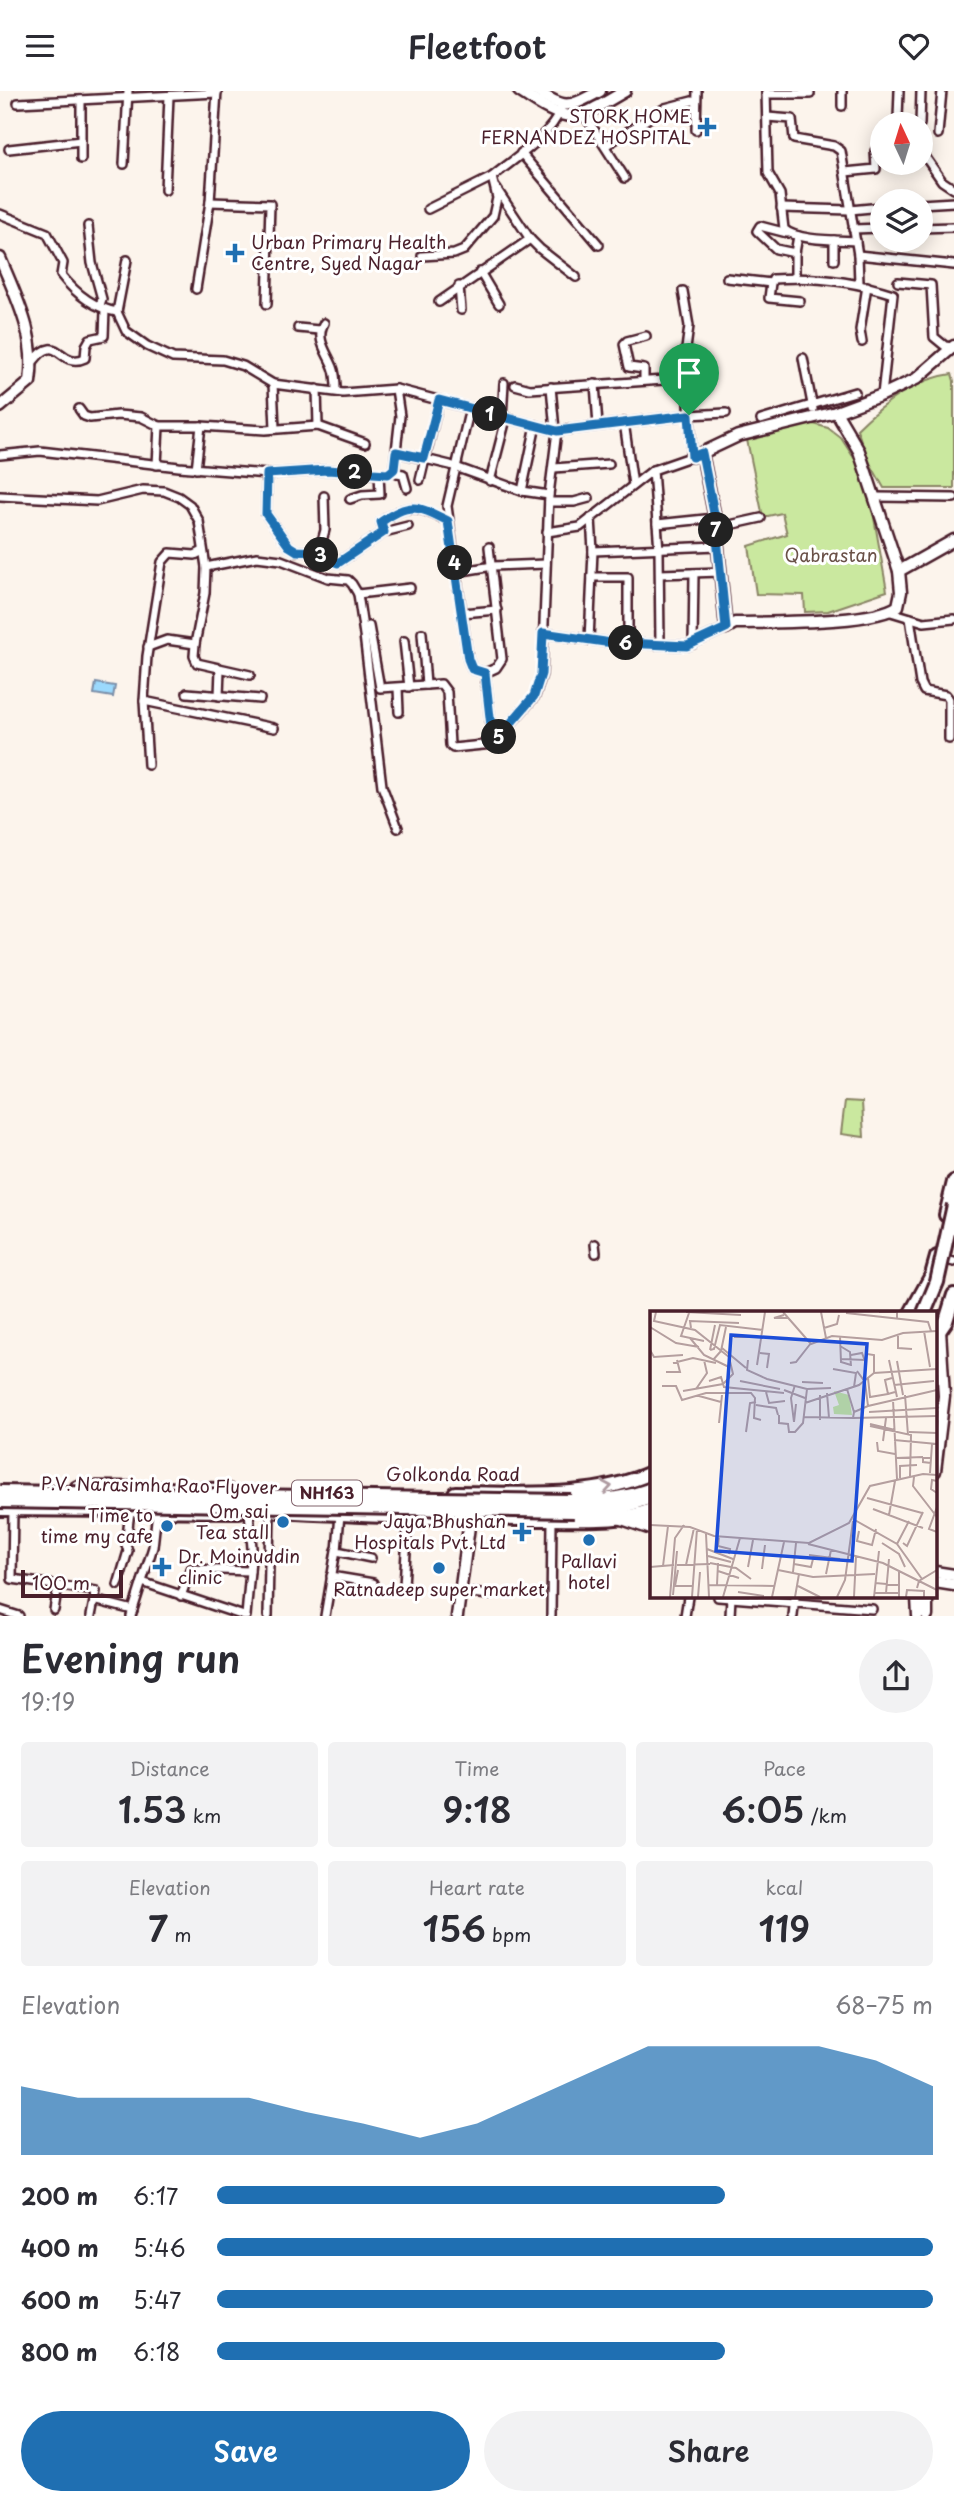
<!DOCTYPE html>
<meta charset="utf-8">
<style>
:root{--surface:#fff;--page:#f2f2f3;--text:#2b2b33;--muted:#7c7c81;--accent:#1f6fb2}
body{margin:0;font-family:"Playpen Sans",sans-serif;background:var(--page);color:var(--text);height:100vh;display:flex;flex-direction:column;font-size:26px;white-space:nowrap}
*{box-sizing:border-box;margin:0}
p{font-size:23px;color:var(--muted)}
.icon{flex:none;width:38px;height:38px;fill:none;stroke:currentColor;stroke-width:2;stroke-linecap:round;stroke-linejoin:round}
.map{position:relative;height:1525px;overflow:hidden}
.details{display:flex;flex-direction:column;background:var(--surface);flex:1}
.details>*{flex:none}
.needle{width:46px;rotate:356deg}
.fabs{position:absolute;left:870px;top:21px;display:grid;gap:14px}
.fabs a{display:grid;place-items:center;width:63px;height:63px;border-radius:50%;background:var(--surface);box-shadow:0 4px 18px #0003;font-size:35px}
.scale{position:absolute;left:21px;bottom:18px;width:102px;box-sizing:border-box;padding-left:7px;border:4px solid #4a1f2b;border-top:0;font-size:19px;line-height:24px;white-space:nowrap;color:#4a1f2b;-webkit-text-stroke:5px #fff;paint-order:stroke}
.pin{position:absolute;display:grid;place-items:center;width:60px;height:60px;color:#fff;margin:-72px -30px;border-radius:50% 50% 50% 0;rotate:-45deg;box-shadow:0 0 7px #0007}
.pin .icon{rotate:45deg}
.km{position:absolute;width:35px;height:35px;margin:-18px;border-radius:50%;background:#222;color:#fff;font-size:19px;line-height:35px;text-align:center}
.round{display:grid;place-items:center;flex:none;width:74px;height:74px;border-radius:37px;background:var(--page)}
.overview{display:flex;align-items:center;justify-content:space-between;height:119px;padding:0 21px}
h1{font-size:38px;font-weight:600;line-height:52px}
.metrics{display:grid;grid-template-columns:repeat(3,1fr);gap:10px;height:119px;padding:7px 21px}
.metrics div{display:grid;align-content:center;border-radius:7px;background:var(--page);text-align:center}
.metrics b{font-size:35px;font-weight:600}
.metrics small{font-size:19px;font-weight:400}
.metrics p{font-size:19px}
.chart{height:196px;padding:14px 21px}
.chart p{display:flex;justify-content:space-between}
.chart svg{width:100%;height:126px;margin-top:7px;fill:var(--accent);opacity:.7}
.action{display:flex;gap:14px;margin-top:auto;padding:14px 21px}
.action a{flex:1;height:80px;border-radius:42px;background:var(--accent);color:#fff;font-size:28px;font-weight:600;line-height:80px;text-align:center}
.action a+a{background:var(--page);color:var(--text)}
ul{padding:0 21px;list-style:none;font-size:23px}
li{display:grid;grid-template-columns:112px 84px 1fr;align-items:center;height:52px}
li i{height:18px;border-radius:9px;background:var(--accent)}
header{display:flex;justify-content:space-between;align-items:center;height:91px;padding:0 21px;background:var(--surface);font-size:32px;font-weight:600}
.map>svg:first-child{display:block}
.green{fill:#cae89f;stroke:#8a8465;stroke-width:2}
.water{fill:#9bd9fd;stroke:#7b8fa9;stroke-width:2}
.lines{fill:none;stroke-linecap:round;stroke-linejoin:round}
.street-casing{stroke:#4a1f2b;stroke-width:12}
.secondary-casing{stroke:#4a1f2b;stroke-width:15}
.highway-casing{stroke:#4a1f2b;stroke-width:18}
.street{stroke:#fff;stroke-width:7}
.secondary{stroke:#fff;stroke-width:10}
.highway{stroke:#fff;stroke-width:12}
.highway-bridge-casing{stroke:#4a1f2b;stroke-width:18;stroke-linecap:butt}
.highway-bridge{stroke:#fff;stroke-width:12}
.oneway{stroke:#ae9aa0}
.route-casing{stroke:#fff;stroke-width:14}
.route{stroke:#1f6fb2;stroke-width:9}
.poi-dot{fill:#1f6fb2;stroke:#fff;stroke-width:2.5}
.labels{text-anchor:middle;stroke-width:6;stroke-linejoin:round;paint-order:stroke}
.shield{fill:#fff;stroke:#80626b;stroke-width:2}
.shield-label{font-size:16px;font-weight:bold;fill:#4a1f2b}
.poi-label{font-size:18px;fill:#4a1f2b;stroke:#fff;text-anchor:end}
.park-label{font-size:18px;fill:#6a5148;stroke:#fff}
.street-label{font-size:18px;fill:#4a1f2b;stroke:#fff}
.inset-road{fill:none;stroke:#b59f9f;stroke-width:2}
.view{fill:#1d4ed8;fill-opacity:0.15;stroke:#1d4ed8;stroke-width:3.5}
.inset-edge{fill:none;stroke:#4a1f2b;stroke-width:3.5}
</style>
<header><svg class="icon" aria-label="menu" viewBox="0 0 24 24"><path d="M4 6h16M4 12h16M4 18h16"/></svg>Fleetfoot<svg class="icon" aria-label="heart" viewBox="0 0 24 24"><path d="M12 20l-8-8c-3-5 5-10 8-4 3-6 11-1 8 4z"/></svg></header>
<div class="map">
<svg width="954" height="1525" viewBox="0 0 954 1525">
<rect width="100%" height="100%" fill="#fcf4ec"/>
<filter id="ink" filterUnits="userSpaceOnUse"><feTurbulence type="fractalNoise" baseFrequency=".0143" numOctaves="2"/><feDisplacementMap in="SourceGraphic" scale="14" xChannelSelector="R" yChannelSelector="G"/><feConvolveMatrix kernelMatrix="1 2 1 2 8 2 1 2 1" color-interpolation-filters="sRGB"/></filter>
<g filter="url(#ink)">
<g class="green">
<path d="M952,283l2,7v107h-70l-17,-30 -10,-29c25,-25 60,-51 95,-55z"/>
<path d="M810,332l18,5 13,10 26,40 20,113 -59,20 -23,1 -1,-17 -48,-1 -7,-48 38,-12 -5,-21 -19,4 -17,-82z"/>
<path d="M845,1010l17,1 2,35 -23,-3z"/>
</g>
<path class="water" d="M96,592l19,3 -2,11 -19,-3z"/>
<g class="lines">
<defs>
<g id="street">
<path d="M766,0l2,82 12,21 4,35c12,12 54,11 72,12"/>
<path d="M766,3h44"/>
<path d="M18,12l199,-10"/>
<path d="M842,15v-15"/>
<path d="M584,23l41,64"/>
<path d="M767,26l25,2 2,20 40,7 7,5 17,104 1,28"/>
<path d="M898,27l1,-27"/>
<path d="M920,33l1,-33"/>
<path d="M696,39l1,-39"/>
<path d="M938,43l4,-43"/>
<path d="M605,55l60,-38 27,-7"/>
<path d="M9,58l72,-8"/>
<path d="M521,62l78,92"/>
<path d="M920,62l4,2 18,26 12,8"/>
<path d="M81,68v-59"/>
<path d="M124,73l4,-73"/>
<path d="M845,81l31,-3 -1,-18 7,1"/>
<path d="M496,97l34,51 10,10 36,28"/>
<path d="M165,99l4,-94"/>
<path d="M210,111l60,2 -3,100"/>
<path d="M920,113l34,-2"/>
<path d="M781,117l69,2 32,-3"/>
<path d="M428,118l64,-32"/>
<path d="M0,123l47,19 16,30 -2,12c15,19 33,33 56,37"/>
<path d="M88,135l4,37 10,36 -2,6"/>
<path d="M920,137l34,-1"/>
<path d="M853,138l29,-1"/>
<path d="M787,142l-27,-7 -3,5 19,18 19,4"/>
<path d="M858,164l96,10"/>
<path d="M422,165l32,-2 10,-4 29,-34 4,-18 -5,-21c23,-19 58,-40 69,-68"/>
<path d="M127,169l-10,52 9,19 21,15 26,12 50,2 20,6 30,18 70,9 53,-4 161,42 132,-16 37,-2"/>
<path d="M834,169v-20"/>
<path d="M480,181l19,32"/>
<path d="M795,186v-24l3,-17"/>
<path d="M727,187l44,5 2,-4c42,-3 80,2 120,15l-11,101"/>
<path d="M898,191l33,3 3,52 11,9 8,1"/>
<path d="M771,192l-2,15 31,3"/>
<path d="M459,195l2,24"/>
<path d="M196,198l14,-87 7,-111"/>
<path d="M683,200l6,35 -3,23 6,109"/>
<path d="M439,211l91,-63"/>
<path d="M324,232c-9,16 3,29 9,44 3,7 3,16 3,24"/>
<path d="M298,237l21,2"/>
<path d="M862,251l-2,-12 7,-44"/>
<path d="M803,267l10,51"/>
<path d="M33,271c25,-33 26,8 52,-4l1,-12 4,-7 14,-3 1,-26"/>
<path d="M644,289v-11l-15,-2 -5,-23 3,-3 19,-5"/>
<path d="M273,293l2,44"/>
<path d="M595,293l3,41"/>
<path d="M515,294l15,4 134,-9"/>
<path d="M551,296l4,43"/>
<path d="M317,298l1,37"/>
<path d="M470,317l-23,98 21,153 4,10 13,4 11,-5 6,-9 -13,-112"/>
<path d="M79,318l5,7 6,2 28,-3 23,2 18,9h42l64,4 53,-4 47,17"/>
<path d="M502,327l2,-35"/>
<path d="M761,329l94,-28"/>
<path d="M624,331l9,63"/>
<path d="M396,361l54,13 72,26 27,4"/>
<path d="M0,364l40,-4 139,16 88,7 60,-4 52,4h9l6,-5"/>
<path d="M157,374l2,-39"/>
<path d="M554,377l55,-4"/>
<path d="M196,378l5,-43"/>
<path d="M394,378l6,-53 -4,-27"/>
<path d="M394,378l3,4 6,1 4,14"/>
<path d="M653,379l6,80 1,94"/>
<path d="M267,383l-1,40 23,32 8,5 22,1 2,4 17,7 46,-31 24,-6"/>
<path d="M420,389l19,-80"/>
<path d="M490,390l16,-62"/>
<path d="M522,400l14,-66"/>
<path d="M0,405l97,5 46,-11 21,1 15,6 11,8 9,16 7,46 -1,26 -10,51 -1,12 3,7 53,12"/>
<path d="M876,406l78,1"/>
<path d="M350,408l12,-4 18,-1 -1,-20"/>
<path d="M549,411h25l15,-4"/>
<path d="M657,433l58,-6"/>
<path d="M716,437l45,-10"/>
<path d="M384,441l-3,-10c29,-21 37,-15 67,-1"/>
<path d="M547,441l33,-5 73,-57 49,-17"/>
<path d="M593,460l125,-5"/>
<path d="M319,461l6,-22 -1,-34"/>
<path d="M206,476l51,-10 24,3 47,18 20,2 4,4 6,10 6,41 18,151 16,42"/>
<path d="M456,481l37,-6 53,-2"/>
<path d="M660,483l61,-2"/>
<path d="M592,486h36v66"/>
<path d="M358,503l52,-6"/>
<path d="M891,521l33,10 30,-3"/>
<path d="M462,522l35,-3"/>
<path d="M910,527l10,65 4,8 22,4 3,4v40"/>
<path d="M369,535l11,62 61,-4 6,8 3,53 3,3 40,-4 42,-48 7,-22 7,-179 8,-64"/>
<path d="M422,542l4,52"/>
<path d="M543,542l62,9 82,4 39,-18"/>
<path d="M589,549l4,-89 -2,-33"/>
<path d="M404,550l5,46"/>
<path d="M693,553l1,-71"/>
<path d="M148,556l19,-7 28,4"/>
<path d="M485,582l8,71"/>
<path d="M398,597l1,24"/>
<path d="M187,602l73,6"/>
<path d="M219,605l1,-27"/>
<path d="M144,610l130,27"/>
<path d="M148,674l-4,-64 3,-45 15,-94 8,-9 25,2 8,-4"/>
<path d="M595,1153l1,9"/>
<path d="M941,1168l13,3"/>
<path d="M13,1418l-1,70 84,12 -5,25"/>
<path d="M340,1423l-3,37 34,7"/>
<path d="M331,1485l42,7"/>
<path d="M142,1491l102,34"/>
<path d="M118,1494l10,-34 -2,-6 4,-34"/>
<path d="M404,1495l4,-68"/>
<path d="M460,1501l30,3"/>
<path d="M181,1505l10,-27 59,2"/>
<path d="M718,1506l154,12"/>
<path d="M94,1509l39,10"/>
<path d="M0,1519l19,6"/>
<path d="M54,1519l4,-24"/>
<path d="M131,1525l22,-69 4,-36"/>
<path d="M246,1525l6,-68 -3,-37"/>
<path d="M268,1525l2,-105"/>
<path d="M325,1525l11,-66"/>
<path d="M551,1525l1,-97"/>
<path d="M685,1525l3,-19"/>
<path d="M730,1525l1,-19"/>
<path d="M793,1525l2,-19"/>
</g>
<g id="secondary">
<path d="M519,0c53,35 53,31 106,0"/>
<path d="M537,0c30,20 32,16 63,0"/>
<path d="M0,167c17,41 37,79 30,124l-30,25"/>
<path d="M954,255l-38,33 -34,16 -46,17 -98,24 -36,17 13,65 11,110 9,-5c34,-1 139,1 163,-17l3,-14 -2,-21 55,-31"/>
<path d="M836,321l23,39 40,120"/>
<path d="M935,1380l9,-75 -4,-66"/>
<path d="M633,1424l18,7"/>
<path d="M619,1427l32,11"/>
<path d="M935,1481l19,3"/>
<path d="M935,1491l19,3"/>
<path d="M917,1506l1,19"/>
<path d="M927,1506v19"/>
<path d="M457,1525l13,-97"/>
</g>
<g id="highway">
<path d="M946,1124l8,-33"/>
<path d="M911,1222l21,-38 5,-18"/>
<path d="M935,1246l11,-16 8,-26"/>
<path d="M77,1397l150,2"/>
<path d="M455,1402c65,0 135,7 196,-20"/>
<path d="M571,1410c27,0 55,-2 80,-12"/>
<path d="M0,1418l239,2"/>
<path d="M278,1420c91,5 182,8 273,8 30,0 73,3 100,-9"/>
<path d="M574,1420l48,-4 29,-10"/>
</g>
</defs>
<use href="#street" class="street-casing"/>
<use href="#secondary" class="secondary-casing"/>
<use href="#highway" class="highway-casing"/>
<use href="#street" class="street"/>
<use href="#secondary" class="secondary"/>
<use href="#highway" class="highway"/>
<defs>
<g id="highway-bridge">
<path d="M924,1222l13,-31 17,-77"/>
<path d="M0,1401l571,9"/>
<path d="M0,1410l574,10"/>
</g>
</defs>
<use href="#highway-bridge" class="highway-bridge-casing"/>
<use href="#highway-bridge" class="highway-bridge"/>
</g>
<defs><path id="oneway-chevron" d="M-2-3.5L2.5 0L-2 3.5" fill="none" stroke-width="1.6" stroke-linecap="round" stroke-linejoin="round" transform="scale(1.75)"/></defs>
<use class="oneway" href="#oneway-chevron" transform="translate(607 1396) rotate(-9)"/>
</g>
<g class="lines" filter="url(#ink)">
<defs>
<path id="route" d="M439,309l118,31 132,-16 3,42 10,-4 13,65 11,110 -39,18 -82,-4 -62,-9 -2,41 -7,22 -41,48 -8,-71 -13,-4 -4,-10 -20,-138c-30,-15 -38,-20 -67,1l3,10 -46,31 -17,-7 -2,-4 -22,-1 -8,-5 -23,-32 1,-40 60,-4 61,4 6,-5 2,-17 28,6z"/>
</defs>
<use href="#route" class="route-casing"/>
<use href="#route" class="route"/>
</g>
<g class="poi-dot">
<path d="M703.5 25.5h7v7h7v7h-7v7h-7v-7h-7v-7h7z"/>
<path d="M231.5 151.5h7v7h7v7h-7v7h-7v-7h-7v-7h7z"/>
<circle cx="283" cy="1431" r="7"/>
<circle cx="167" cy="1435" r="7"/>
<path d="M518.5 1430.5h7v7h7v7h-7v7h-7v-7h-7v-7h7z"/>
<circle cx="589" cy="1449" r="7"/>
<path d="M158.5 1465.5h7v7h7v7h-7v7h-7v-7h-7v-7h7z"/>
<circle cx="439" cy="1477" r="7"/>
</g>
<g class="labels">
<rect class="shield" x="292" y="1389.5" width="70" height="25" rx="5"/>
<g class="shield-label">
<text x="327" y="1408">NH163</text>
</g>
<g class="poi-label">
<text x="691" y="32">STORK HOME<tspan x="691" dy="21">FERNANDEZ HOSPITAL</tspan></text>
<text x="251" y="158" text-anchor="start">Urban Primary Health<tspan x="251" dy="21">Centre, Syed Nagar</tspan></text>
<text x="269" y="1427">Om sai<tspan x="269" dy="21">Tea stall</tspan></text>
<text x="153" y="1431">Time to<tspan x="153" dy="21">time my cafe</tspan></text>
<text x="506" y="1437">Jaya Bhushan<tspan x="506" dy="21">Hospitals Pvt. Ltd</tspan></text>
<text x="178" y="1472" text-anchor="start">Dr. Moinuddin<tspan x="178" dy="21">clinic</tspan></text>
<text x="589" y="1477" text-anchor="middle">Pallavi<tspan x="589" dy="21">hotel</tspan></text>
<text x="439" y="1505" text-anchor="middle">Ratnadeep super market</text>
</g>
<g class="park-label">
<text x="831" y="471">Qabrastan</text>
</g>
<g class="street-label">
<text x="453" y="1390">Golkonda Road</text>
<text transform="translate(159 1395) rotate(1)" y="6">P.V. Narasimha Rao Flyover</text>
</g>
</g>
<g transform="translate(650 1220)">
<rect width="287" height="287" fill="#fcf4ec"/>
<path d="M184,80l15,4 3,20 -18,-1 -1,-7 6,-2z" fill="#cae89f"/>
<path class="inset-road" d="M6,1l-2,9 41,9 34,27 4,17 -10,10 -40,7M36,1l55,3M133,1l28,32 21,-8 50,4 21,-7 34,-2M171,1l5,26M229,1h18v7M39,2l-8,23 23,5M196,2l82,9 3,9M134,4l-10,3h13M0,16l26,16 23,4M41,17l-1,-7 49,2M174,17l13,-4 2,-9M274,20l6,36M190,25l1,26 10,3M248,25v12l14,1M84,26h28M40,27l14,17 25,12M190,35l10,6 1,14M72,37l24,20M0,39l4,7 29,-2M60,39l4,-1 6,-24 43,5M60,39l5,-25M110,42l9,1 -2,14M217,43l7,1v18M201,44l11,-2 4,11M191,48l25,1M63,49l8,-9 5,-24M98,49l-1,10 20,9 40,10 24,-1M239,49l8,37M247,50l6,34M23,52l20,-5 23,5M140,52l6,-1 15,-19M107,54l8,-53M183,58l23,4 -2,14M207,60l8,11 3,24M16,61h14l-3,-12M218,67l2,19 18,-3M242,67l-7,2 3,14 7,-2M59,70l12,-4 3,10 60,6M90,70l40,8M152,71l21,1M145,74l-4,13 3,24 2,-18M244,74l40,-4M12,75h14l6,14 24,-7h45l4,5 -1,20 7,2M46,78l11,-16 -3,-13M197,78l7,23M134,79l21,8M116,81l3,11 16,-2M177,82l2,25M255,84l3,40M49,85l22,6M243,89l4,79M155,92l54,-18 15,-12 63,-4M106,94l20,3 2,7M219,101l68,-4M129,104v8l9,1 1,8h6l8,-9 4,-34M153,106l50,1 1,-6 14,-6 69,-16M203,107l84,-2M170,109v-25M69,112l3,-28M220,113l25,6M220,115l41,9 -1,41M96,121l4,-29 6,-1M259,121l28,1M244,129l43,4M233,130l3,-23M227,131l1,9 17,3M246,147l27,-1M281,152l-8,-1v-4h9M280,162l2,-29M264,166l-1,9 24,31M250,167v-12l17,-1M287,170l-5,-1 -1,9 6,4M217,187l55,15M287,196l-8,22 8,3M223,198l50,19M239,204l6,-34M203,208l44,25 25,35M0,214l40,2 24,9 95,7 40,-20 21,-37 53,-12 14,1M209,220l-2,10 15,4 4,-16M56,223l3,63M69,225l-1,10 12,3 -1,5M232,232l17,11 6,13M253,232l4,3 16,-34M158,233l75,19 54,27M247,233l12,-23M57,238l26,10M159,244l31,4M58,245l23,6M60,252l26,5 15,11M144,253l17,3 3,-12M27,254l33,-1M36,254l8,-37M13,255l5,-40M0,256l24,-2M98,256l5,-27M112,258l3,-24M28,259l-3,16h17M128,259l35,7 62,-3M68,260l21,7M143,261l3,-29M176,263l5,-24M225,272l23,2M59,274l66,1M67,274l1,-22M148,275l22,11M267,277l2,-7 18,-11M88,281l26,4M224,282h24M236,282l3,-34M23,284l4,-44M20,286l5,-59 9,-13M42,286l5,-68M48,286l2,-25M73,286l17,-59M122,286l12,-55M145,286l4,-23M187,286l8,-17 8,-59M204,286l2,-41M224,286l5,-46M249,286v-26M256,286l1,-7 17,1v6"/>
<path class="view" d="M81,24l136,9 -15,217 -136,-10z"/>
<rect width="287" height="287" class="inset-edge"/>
</g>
</svg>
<div class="fabs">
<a><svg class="needle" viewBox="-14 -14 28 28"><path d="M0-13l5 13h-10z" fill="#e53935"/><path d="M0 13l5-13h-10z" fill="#7c7c81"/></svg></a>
<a><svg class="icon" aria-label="layers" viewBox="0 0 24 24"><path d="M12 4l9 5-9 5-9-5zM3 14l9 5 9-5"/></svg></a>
</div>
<div class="scale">100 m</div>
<div class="pin" style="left:689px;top:324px;background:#1e9e55"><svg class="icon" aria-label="arrive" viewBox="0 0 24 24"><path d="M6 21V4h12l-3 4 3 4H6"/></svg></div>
<b class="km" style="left:490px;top:323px">1</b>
<b class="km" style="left:355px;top:381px">2</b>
<b class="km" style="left:321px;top:464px">3</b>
<b class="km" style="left:455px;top:472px">4</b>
<b class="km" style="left:499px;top:646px">5</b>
<b class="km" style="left:626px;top:552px">6</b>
<b class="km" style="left:716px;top:439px">7</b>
</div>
<section class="details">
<div class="overview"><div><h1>Evening run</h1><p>19:19</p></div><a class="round"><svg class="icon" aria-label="share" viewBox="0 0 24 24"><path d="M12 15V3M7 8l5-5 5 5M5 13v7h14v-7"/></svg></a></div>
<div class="metrics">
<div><p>Distance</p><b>1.53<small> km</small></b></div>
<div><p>Time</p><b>9:18</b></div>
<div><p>Pace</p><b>6:05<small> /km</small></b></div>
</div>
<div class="metrics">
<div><p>Elevation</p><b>7<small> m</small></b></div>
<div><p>Heart rate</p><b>156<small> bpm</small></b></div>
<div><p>kcal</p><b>119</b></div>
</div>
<div class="chart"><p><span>Elevation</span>68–75 m</p>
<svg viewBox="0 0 160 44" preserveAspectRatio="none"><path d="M0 44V20L10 24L20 24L30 24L40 24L50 29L60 33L70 38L80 33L90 24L100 15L110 6L120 6L130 6L140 6L150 11L160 20V44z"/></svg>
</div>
<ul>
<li><b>200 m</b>6:17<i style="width:71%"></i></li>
<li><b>400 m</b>5:46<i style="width:100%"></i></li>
<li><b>600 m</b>5:47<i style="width:100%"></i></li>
<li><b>800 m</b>6:18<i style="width:71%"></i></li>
</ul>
<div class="action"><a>Save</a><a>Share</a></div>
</section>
